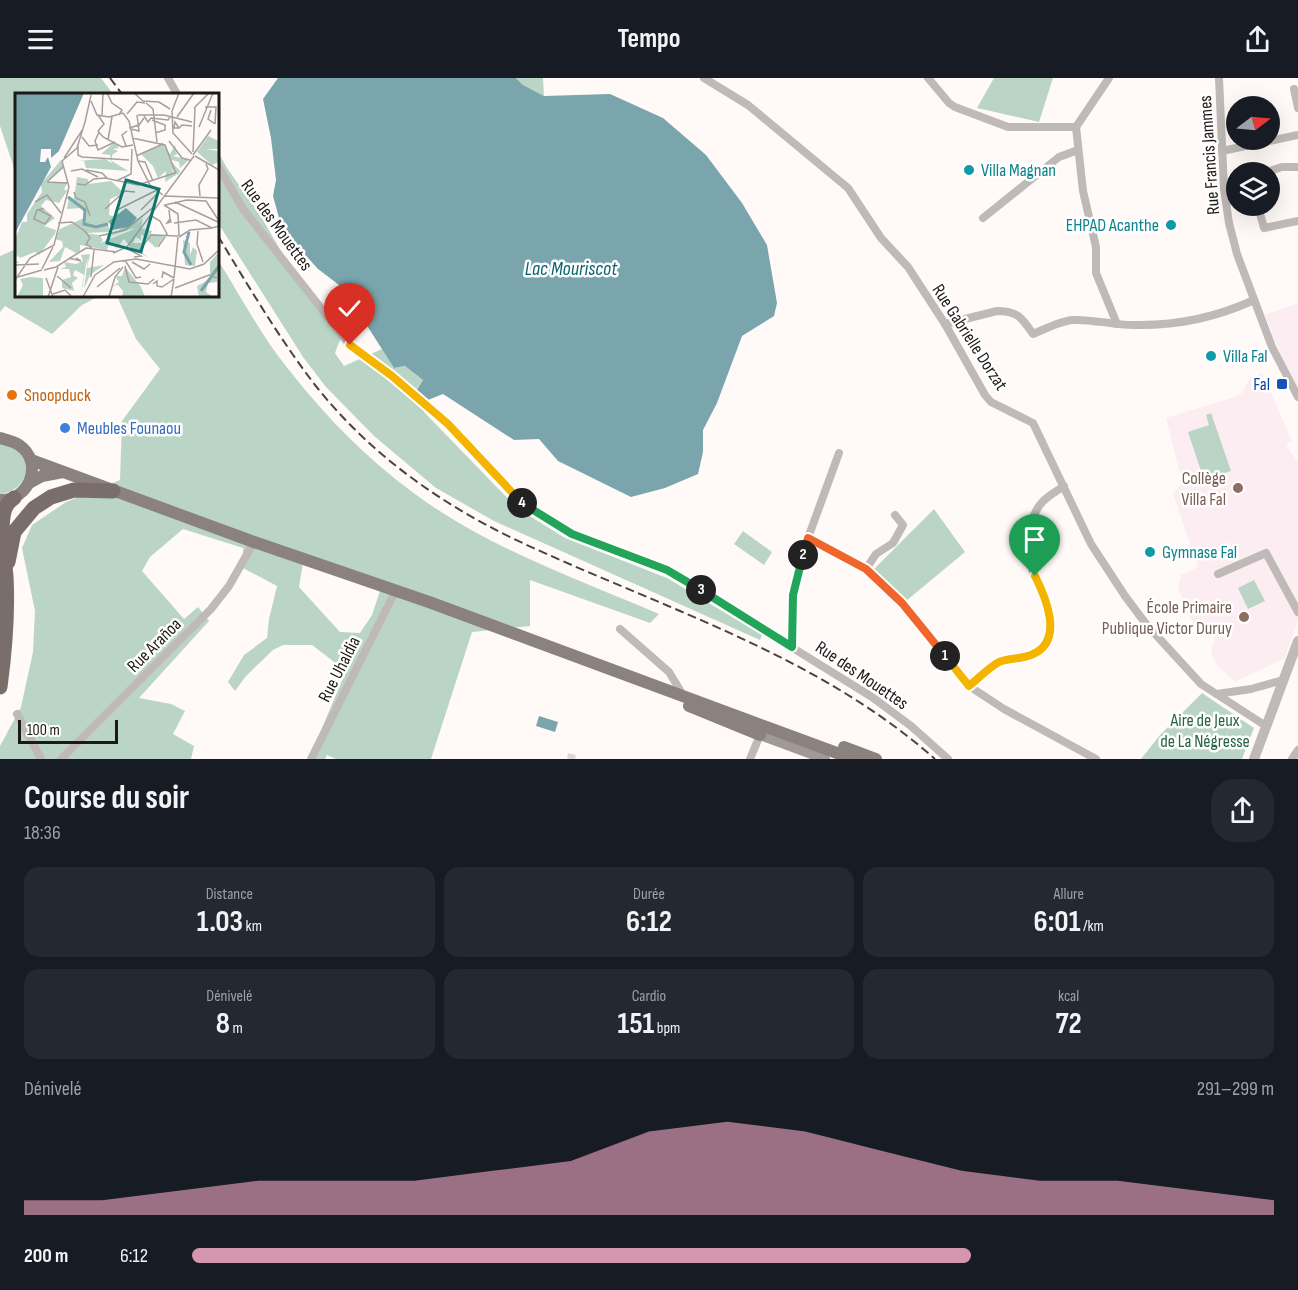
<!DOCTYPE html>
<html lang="fr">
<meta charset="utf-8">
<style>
:root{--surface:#171b24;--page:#242831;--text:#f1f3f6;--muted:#9ea1a6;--accent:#d595ad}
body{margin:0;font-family:"Sofia Sans Condensed",sans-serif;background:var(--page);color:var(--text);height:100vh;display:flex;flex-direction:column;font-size:22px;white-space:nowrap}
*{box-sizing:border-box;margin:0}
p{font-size:20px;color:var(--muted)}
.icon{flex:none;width:33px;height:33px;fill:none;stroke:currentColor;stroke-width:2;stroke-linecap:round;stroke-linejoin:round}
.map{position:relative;height:681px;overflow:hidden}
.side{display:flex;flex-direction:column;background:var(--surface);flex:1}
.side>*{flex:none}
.needle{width:39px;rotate:74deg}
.buttons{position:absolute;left:1226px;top:18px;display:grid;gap:12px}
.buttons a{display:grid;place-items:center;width:54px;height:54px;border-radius:50%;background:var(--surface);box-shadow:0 6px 24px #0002;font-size:30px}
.scale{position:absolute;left:18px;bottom:15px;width:100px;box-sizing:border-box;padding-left:6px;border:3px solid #1d1917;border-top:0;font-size:16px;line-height:21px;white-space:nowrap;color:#1d1917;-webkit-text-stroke:4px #fff;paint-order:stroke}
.pin{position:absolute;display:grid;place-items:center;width:51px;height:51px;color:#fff;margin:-62px -26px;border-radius:50% 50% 50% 0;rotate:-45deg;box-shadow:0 0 6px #0007}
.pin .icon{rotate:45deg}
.km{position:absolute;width:30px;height:30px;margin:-15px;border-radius:50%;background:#222;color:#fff;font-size:16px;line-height:30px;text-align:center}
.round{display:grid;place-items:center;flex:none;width:63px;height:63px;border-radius:24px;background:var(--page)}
.summary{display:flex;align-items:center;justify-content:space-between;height:102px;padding:0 24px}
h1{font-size:33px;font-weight:700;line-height:45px}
.stats{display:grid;grid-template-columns:repeat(3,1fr);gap:9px;height:102px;padding:6px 24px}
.stats div{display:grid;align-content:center;border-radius:15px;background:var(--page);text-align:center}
.stats b{font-size:30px;font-weight:700}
.stats small{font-size:16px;font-weight:400}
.stats p{font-size:16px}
.chart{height:168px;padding:12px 24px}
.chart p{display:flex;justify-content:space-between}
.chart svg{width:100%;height:108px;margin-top:6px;fill:var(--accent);opacity:.7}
ul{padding:0 24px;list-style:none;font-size:20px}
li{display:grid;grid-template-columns:96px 72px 1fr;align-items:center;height:45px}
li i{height:15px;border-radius:8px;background:var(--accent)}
header{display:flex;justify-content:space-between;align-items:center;height:78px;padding:0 24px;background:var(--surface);font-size:27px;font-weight:700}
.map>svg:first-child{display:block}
.education{fill:#fcedf2}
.green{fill:#bad5c6;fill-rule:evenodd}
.water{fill:#7aa5ac}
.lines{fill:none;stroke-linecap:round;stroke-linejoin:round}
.minor-tunnel{stroke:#ddd8d6;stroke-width:8;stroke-dasharray:8 4;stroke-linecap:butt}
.minor{stroke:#bfb9b7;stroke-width:8}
.tertiary{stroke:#bfb9b7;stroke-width:10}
.secondary{stroke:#a19996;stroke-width:10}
.primary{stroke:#8b827e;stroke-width:12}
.motorway{stroke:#796e6a;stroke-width:15}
.rail{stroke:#484442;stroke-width:2;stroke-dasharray:9 4.5;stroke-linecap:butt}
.split-1-casing{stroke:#fff;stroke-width:12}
.split-2-casing{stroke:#fff;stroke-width:12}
.split-3-casing{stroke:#fff;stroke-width:12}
.split-4-casing{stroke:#fff;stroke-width:12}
.split-5-casing{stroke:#fff;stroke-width:12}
.split-1{stroke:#f5b400;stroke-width:8}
.split-2{stroke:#f0652b;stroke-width:8}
.split-3{stroke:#22a559;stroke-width:8}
.split-4{stroke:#22a559;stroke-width:8}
.split-5{stroke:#f5b400;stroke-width:8}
.culture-dot{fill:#0f9aa8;stroke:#fff;stroke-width:2}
.transit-dot{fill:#1a4fb4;stroke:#fff;stroke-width:2}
.food-dot{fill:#e8710a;stroke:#fff;stroke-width:2}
.shop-dot{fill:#3f7fe0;stroke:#fff;stroke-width:2}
.education-dot{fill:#8d6e63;stroke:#fff;stroke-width:2}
.labels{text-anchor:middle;stroke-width:5;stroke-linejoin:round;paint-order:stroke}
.street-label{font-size:18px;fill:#1d1917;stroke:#fff}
.culture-label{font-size:18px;fill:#0d838f;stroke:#fff;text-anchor:start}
.transit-label{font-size:18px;fill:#164399;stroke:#fff;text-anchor:end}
.food-label{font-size:18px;fill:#c56008;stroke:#fff;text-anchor:start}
.shop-label{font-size:18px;fill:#366cbe;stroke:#fff;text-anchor:start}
.education-label{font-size:18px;fill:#785e54;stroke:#fff;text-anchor:end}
.park-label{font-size:18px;fill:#286449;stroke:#fff}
.water-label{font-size:20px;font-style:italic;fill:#08636f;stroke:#fff}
.inset-river{fill:none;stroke:#7aa5ac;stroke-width:3}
.inset-road{fill:none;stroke:#a5a09e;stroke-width:1.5}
.view{fill:#0f766e;fill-opacity:0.15;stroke:#0f766e;stroke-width:3}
.inset-edge{fill:none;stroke:#1d1917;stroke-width:3}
</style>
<header><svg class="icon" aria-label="menu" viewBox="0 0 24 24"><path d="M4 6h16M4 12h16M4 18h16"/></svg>Tempo<svg class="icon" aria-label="share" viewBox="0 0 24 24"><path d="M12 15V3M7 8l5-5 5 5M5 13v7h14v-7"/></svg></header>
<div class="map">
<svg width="1298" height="681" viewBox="0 0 1298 681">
<rect width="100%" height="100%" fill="#fffaf8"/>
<g class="education">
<path d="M1298,225v88l-11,-20 -22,-56z"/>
<path d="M1262,295l30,68 -6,4 12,18v157l-13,38 -50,24 -18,-17 -5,-10 -1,-8 4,-7 -2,-5 -12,-2 -14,-20 -9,-26 3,-12 17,-8 -25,-73 9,-12 -16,-64 65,-20 11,-5 7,-13z"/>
</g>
<g class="green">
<path d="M0,0h101l12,16h-97v80l-16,-48z"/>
<path d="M516,0h27l1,18 -21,-11z"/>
<path d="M994,0h59l-14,44 -62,-14z"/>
<path d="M218,74l9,16 32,45 44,76 38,48 -6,16 9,13 38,-17 12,19 11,-2 18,14 -7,10 12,10 -4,12 93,96 48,30 102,40 95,57 -2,5 -266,-119 -58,-33 -62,-52 -48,-49 -23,-30 -85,-134z"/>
<path d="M16,171v47h83l-17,9 -30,29 -47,-28 -5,6v-56z"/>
<path d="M218,182c23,37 44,77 71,110 37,47 78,89 126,124 73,54 162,85 244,120l-9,9 -120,-43v46l-58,6 -41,127h-95l-9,-4 -2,4h-16l37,-88 -34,-26h-29l-10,5 -27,26 -11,15 -7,-9 16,-27 23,-17 2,-19 8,-33 -34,-18v-20l-60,-19 -33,28 -8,14 42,48 14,-12 11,14 -70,77 32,6 14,7 -12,23 21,12 -3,13h-191v-13l21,-39 12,-55 2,-41 -13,-63 10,-23 34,-23 54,-22 2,-59 38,-52 -24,-30 -19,-43h101zM303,485l77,28 -8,24 -12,18 -20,-1 -41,-45z"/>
<path d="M1211,335l20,58 -27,9 -16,-48 21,-7 -3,-10z"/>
<path d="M0,365c34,6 35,46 0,51z"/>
<path d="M934,431l31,43 -59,49 -33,-31z"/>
<path d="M743,453l29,21 -8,13 -30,-21z"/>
<path d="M1254,502l11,21 -17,8 -10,-21z"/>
<path d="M1202,615l52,35 -12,31h-101l19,-24z"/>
</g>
<g class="water">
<path d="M278,0h238l7,7 21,11 66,-2 53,24 43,37 36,48 25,42 10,58 -3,13 -32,20 -25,67 -14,27v22l-5,22 -33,14 -34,9 -73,-36 -19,-22 -25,1 -71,-46 -15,6 -12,-9 7,-11 -18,-14 -11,2 -51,-80 -25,-19 -36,-40 -9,-33 3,-16 -5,-42 -8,-39z"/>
<path d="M539,638l19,6 -3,10 -19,-6z"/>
</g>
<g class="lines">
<path class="minor-tunnel" d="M571,681l1,-5"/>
<g class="minor">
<path d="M168,0l9,16"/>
<path d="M704,0l44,27 100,83 33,50 27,29 37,57 40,71 6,7 42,21 58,121 34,52 21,28 55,60 65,42"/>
<path d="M928,0l21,25 6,4 53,20h68l7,64 13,56v26l21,51"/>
<path d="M1219,0l5,111 5,34 8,31 35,93 26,50"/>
<path d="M1294,11l4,19"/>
<path d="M1076,49l33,-49"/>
<path d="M1222,73l76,-16"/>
<path d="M218,88l25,43 107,136 42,32 56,48 72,77 52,32 95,36 205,127 39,29 37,33"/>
<path d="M1267,94l15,-5h16"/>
<path d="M1258,128l6,22 34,-7"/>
<path d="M983,140l76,-61 19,-7"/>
<path d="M945,246l52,-13c21,0 25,7 36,23 12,-5 27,-13 40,-14 19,-1 40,5 60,5 42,1 82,-7 121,-25"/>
<path d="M808,460l58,31 36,34 67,83 35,23 92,50"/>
<path d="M866,491l10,-15 17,-11 10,-18 -8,-10"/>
<path d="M1218,496l48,-21 32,59"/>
<path d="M620,551l49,43 11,18"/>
<path d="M792,569l1,-52 15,-57 31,-85"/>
<path d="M969,608c9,-8 18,-17 29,-23 17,-9 38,-2 48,-21 12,-22 -3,-45 -11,-65 -9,-21 -9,-52 4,-71 6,-9 16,-14 25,-20"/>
<path d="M1217,616l34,-5 32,-9"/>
<path d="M17,636l24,45"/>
<path d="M61,681l150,-150 18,-23 25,-44"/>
<path d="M311,681l84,-167"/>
<path d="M750,681l10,-24"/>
<path d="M1292,681l6,-9"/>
</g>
<path class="tertiary" d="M1254,681l44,-118"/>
<path class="secondary" d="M760,657l65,24"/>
<g class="primary">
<path d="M0,360c6,2 13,3 19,7 25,17 11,56 -19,55"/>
<path d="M31,382l223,82 175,60 424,157"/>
<path d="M29,405l13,-7 21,-4"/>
<path d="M689,628l71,29"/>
<path d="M844,669l32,12"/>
</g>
<g class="motorway">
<path d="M8,484l6,-30 20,-24 17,-11 23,-7 39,1"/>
<path d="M0,609c5,-37 8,-74 6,-111 -2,-20 -6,-39 -3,-59 1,-9 4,-14 11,-19"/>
</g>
<g class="rail">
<path d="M110,0l12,16"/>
<path d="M218,158c31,51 61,102 97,149 53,67 121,116 197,153 143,68 302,114 423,221"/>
</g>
</g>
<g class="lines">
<defs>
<path id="split-1" d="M945,578l24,30c10,-8 19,-18 30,-24 10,-4 22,-3 32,-7 34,-13 15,-57 4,-79"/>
<path id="split-2" d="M803,477l5,-17 58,31 36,34 43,53"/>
<path id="split-3" d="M701,512l91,57 1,-52 10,-40"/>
<path id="split-4" d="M522,425l50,31 95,36 34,20"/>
<path id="split-5" d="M350,267l42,31 56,48 74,79"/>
</defs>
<use href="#split-1" class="split-1-casing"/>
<use href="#split-2" class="split-2-casing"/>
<use href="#split-3" class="split-3-casing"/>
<use href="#split-4" class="split-4-casing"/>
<use href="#split-5" class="split-5-casing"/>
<use href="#split-1" class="split-1"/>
<use href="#split-2" class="split-2"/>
<use href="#split-3" class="split-3"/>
<use href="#split-4" class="split-4"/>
<use href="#split-5" class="split-5"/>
</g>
<g class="culture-dot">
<circle cx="969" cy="92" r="6"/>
<circle cx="1171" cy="147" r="6"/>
<circle cx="1211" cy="278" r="6"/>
<circle cx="1150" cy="474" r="6"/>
</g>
<rect class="transit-dot" x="1276" y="300" width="12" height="12" rx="3"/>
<circle class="food-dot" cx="12" cy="317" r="6"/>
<circle class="shop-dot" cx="65" cy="350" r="6"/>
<g class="education-dot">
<circle cx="1238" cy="410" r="6"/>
<circle cx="1244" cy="539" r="6"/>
</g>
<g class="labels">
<g class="street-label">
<text transform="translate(1209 77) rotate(-94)" y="6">Rue Francis Jammes</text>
<text transform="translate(277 147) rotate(54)" y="6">Rue des Mouettes</text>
<text transform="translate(970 259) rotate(57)" y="6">Rue Gabrielle Dorzat</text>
<text transform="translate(154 567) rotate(-45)" y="6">Rue Arañoa</text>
<text transform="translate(339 591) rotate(-63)" y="6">Rue Uhaldia</text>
<text transform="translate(862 597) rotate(34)" y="6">Rue des Mouettes</text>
</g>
<g class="culture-label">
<text x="981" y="98">Villa Magnan</text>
<text x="1159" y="153" text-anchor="end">EHPAD Acanthe</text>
<text x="1223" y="284">Villa Fal</text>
<text x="1162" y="480">Gymnase Fal</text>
</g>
<g class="transit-label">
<text x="1270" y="312">Fal</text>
</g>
<g class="food-label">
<text x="24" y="323">Snoopduck</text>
</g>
<g class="shop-label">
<text x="77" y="356">Meubles Founaou</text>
</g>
<g class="education-label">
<text x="1226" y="406">Collège<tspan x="1226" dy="21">Villa Fal</tspan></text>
<text x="1232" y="535">École Primaire<tspan x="1232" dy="21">Publique Victor Duruy</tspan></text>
</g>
<g class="park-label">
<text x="1205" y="648">Aire de Jeux<tspan x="1205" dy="21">de La Négresse</tspan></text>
</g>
<g class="water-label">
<text x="571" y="197">Lac Mouriscot</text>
</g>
</g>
<g transform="translate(15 15)">
<rect width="204" height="204" fill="#fffaf8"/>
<path d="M193,43l11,5v8h-13l13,2v11l-7,3 -15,-13zM100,49l4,6 -6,1 5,2 -6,4v6l16,10 -42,-3 -2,-7h-7l28,-2 7,4 -2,-8 -9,-1zM148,51l7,10 5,-9 2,9 -4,2 16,4 -9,8 -1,-6 -10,-3 11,12 -2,4 -8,-8 6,8 -11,7 1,-11 -8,7 -5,-12 -12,-12zM46,67l3,8 -18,14h22l-4,7 3,2 -8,12 -13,-3 -5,6 14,12 -11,8 12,4 -1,4 -16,21 -4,-3 -15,6 -3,-3 -2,6 5,2h-5v-23l7,-18h5v-8l15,-22 -1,-8zM62,84l11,2 1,5 22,-3 13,12 -14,6 -1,16 7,2 -8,7 2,8 -24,1 13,2 4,5 -3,3 32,-13 2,-2 -24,8 35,-22 -10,12 8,-8 -2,10 11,3 -1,3 14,1 -9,13 -15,-14v6l-5,-3 -3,6h10l-2,9 8,6 -18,-10 -7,-9 -8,10 -1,-6 -6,1 -2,6 -27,-5v6l8,-2 -12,4 -11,-6 -5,14 -11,1 14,-15 -1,-6 -7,-2 5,-10 26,-12 -4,-9 -15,1 2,-13 5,3zM168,147l7,3v12l3,-8 4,4 -2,15 -10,-1zM204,159l-2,30 -9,1 -2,9 7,5h-14l-2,-11 13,-7v-17zM75,161l-3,14 17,-3 -14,10 -6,14 4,-31 -2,6 -3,21 -2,7 3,-17 -9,-5 -2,5 5,3 -6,5 2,8 -12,-3v-8l9,-3 -2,-8h-9l6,-2 -2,-5 12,2 7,-3 -2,-6zM110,174l16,20 4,10h-23l1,-6 -5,-6 -5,1 6,-4 -4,-6h7zM15,184l13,1v19h-26l6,-12 -3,-6z" fill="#bad5c6"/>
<path d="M0,0h69l-25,58 -8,7v-9h-10l-1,13h5l3,-5 3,10 -36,66zM111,115l11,10 -8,9 -17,3 -3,-9z" fill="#7aa5ac"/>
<path class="inset-river" d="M53,104l17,13 -1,14 12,3 12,-3M174,139l-5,20 7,13M186,198l18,-25"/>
<path class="inset-road" d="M92,0l5,10 10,7 -3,5M119,0l9,8 16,1 11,7M76,8l6,14 12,2 14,-4M131,10l7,6 4,33M190,14h11l-1,17M179,15l15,-15M196,17l-3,9 7,5M157,18l1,22 19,21M157,18l7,-18M108,20l6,8 9,40 12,24 13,10M112,21l10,-12 8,1M83,22l6,9 -6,7 5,6 19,10 11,-2M123,22h26l28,7M87,23l1,-23M129,23l4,6 3,-4 17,2 2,-3M162,24l17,-24M137,27l13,5v5l-10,3M70,29l6,-27M184,34l14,-34M114,35l10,-3 5,-7M164,35h-5l1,-6 4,6 3,-3 10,1M116,36l8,2 -2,-16M84,39l-4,9 3,9 17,-8M67,44l7,9 9,-1M117,45l33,7 11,29M93,47l4,-23M154,48l13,17 8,2M63,53v9l4,2 47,3M111,53l-4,-11 5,-4M178,59l2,-44M178,62l18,-25M121,63l27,-12M180,63l24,14M49,65l19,-29M123,68l7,1 8,19M71,77l16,3 5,5M56,78l11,-2 16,8M101,88l15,-7 1,-25M32,89l16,-15M32,89l20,1M62,91l8,1 9,-6 11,-1 33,7 37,-12M59,99l2,6 9,4 5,14M149,103l55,2M185,103l-1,-11 9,-16 -2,-5M20,109l12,-7 14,18M160,109l43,20M149,112l14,9 1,22M150,112l22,-5 19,1 13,20M90,116l20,-18 10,1M24,117l12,6 -6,8 -11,-5 3,-9h1l3,-1h3M102,117l40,-20M126,117l18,-18M154,117l1,9 -3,4 4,-1 -1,-3M135,122l10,6 7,13 -9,13M43,130l14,-1 14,10M159,130l22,-3 16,8 7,-2M70,138l5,7 -4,6 6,4M183,138l-1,13 6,18M84,143l26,-6 31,-25M164,144l11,-7 22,-2M113,156l13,7 -7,1M124,158l12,-16 27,1M98,160l14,-6 67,-91M54,165l12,3 -5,-3M110,167l11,18 5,-1M117,169l12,7 6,-5M1,172l23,-1M110,173l4,16 19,2 6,-5M27,176l11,-22M29,177l12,-3 30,-19 31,4M42,183l14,12M3,184l24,-7M76,184l3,-27M31,185l7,19M147,185l1,-6 11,6M159,185l4,-41M0,187l15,-22 24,-13 15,-58 -7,-26 15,-13 8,-26M138,191l4,-3v5l5,1 12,-8M82,194l23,-19M160,195l34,-13 8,3M38,201l12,-4 6,6M33,204l10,-30M68,204l12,-22 19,-13 22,-3 54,10 14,-5 15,-14M94,204l6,-20 8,-10M156,204l3,-18"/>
<path class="view" d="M111,87l33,9 -18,63 -34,-9z"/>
<rect width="204" height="204" class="inset-edge"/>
</g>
</svg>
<div class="buttons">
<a><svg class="needle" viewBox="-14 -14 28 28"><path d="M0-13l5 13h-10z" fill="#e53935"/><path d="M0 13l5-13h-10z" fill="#9ea1a6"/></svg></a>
<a><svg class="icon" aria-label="layers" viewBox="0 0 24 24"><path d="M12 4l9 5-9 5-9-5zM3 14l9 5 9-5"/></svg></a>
</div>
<div class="scale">100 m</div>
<div class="pin" style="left:1035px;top:498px;background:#1e9e55"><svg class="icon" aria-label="arrive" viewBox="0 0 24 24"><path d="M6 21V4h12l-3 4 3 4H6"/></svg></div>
<div class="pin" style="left:350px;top:267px;background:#d93025"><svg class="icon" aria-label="check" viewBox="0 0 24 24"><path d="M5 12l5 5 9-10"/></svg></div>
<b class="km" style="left:945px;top:578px">1</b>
<b class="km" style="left:803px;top:477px">2</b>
<b class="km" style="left:701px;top:512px">3</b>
<b class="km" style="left:522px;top:425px">4</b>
</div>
<section class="side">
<div class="summary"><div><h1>Course du soir</h1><p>18:36</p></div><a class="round"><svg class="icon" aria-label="share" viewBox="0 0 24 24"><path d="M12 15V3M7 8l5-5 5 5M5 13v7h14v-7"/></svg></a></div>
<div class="stats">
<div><p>Distance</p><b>1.03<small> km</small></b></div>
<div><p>Durée</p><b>6:12</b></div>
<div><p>Allure</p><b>6:01<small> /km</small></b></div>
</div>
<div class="stats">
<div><p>Dénivelé</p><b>8<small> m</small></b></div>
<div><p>Cardio</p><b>151<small> bpm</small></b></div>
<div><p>kcal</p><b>72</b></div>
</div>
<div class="chart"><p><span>Dénivelé</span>291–299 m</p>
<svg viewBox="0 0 160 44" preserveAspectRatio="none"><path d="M0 44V38L10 38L20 34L30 30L40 30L50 30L60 26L70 22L80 10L90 6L100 10L110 18L120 26L130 30L140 30L150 34L160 38V44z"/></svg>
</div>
<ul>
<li><b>200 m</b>6:12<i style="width:72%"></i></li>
</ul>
</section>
